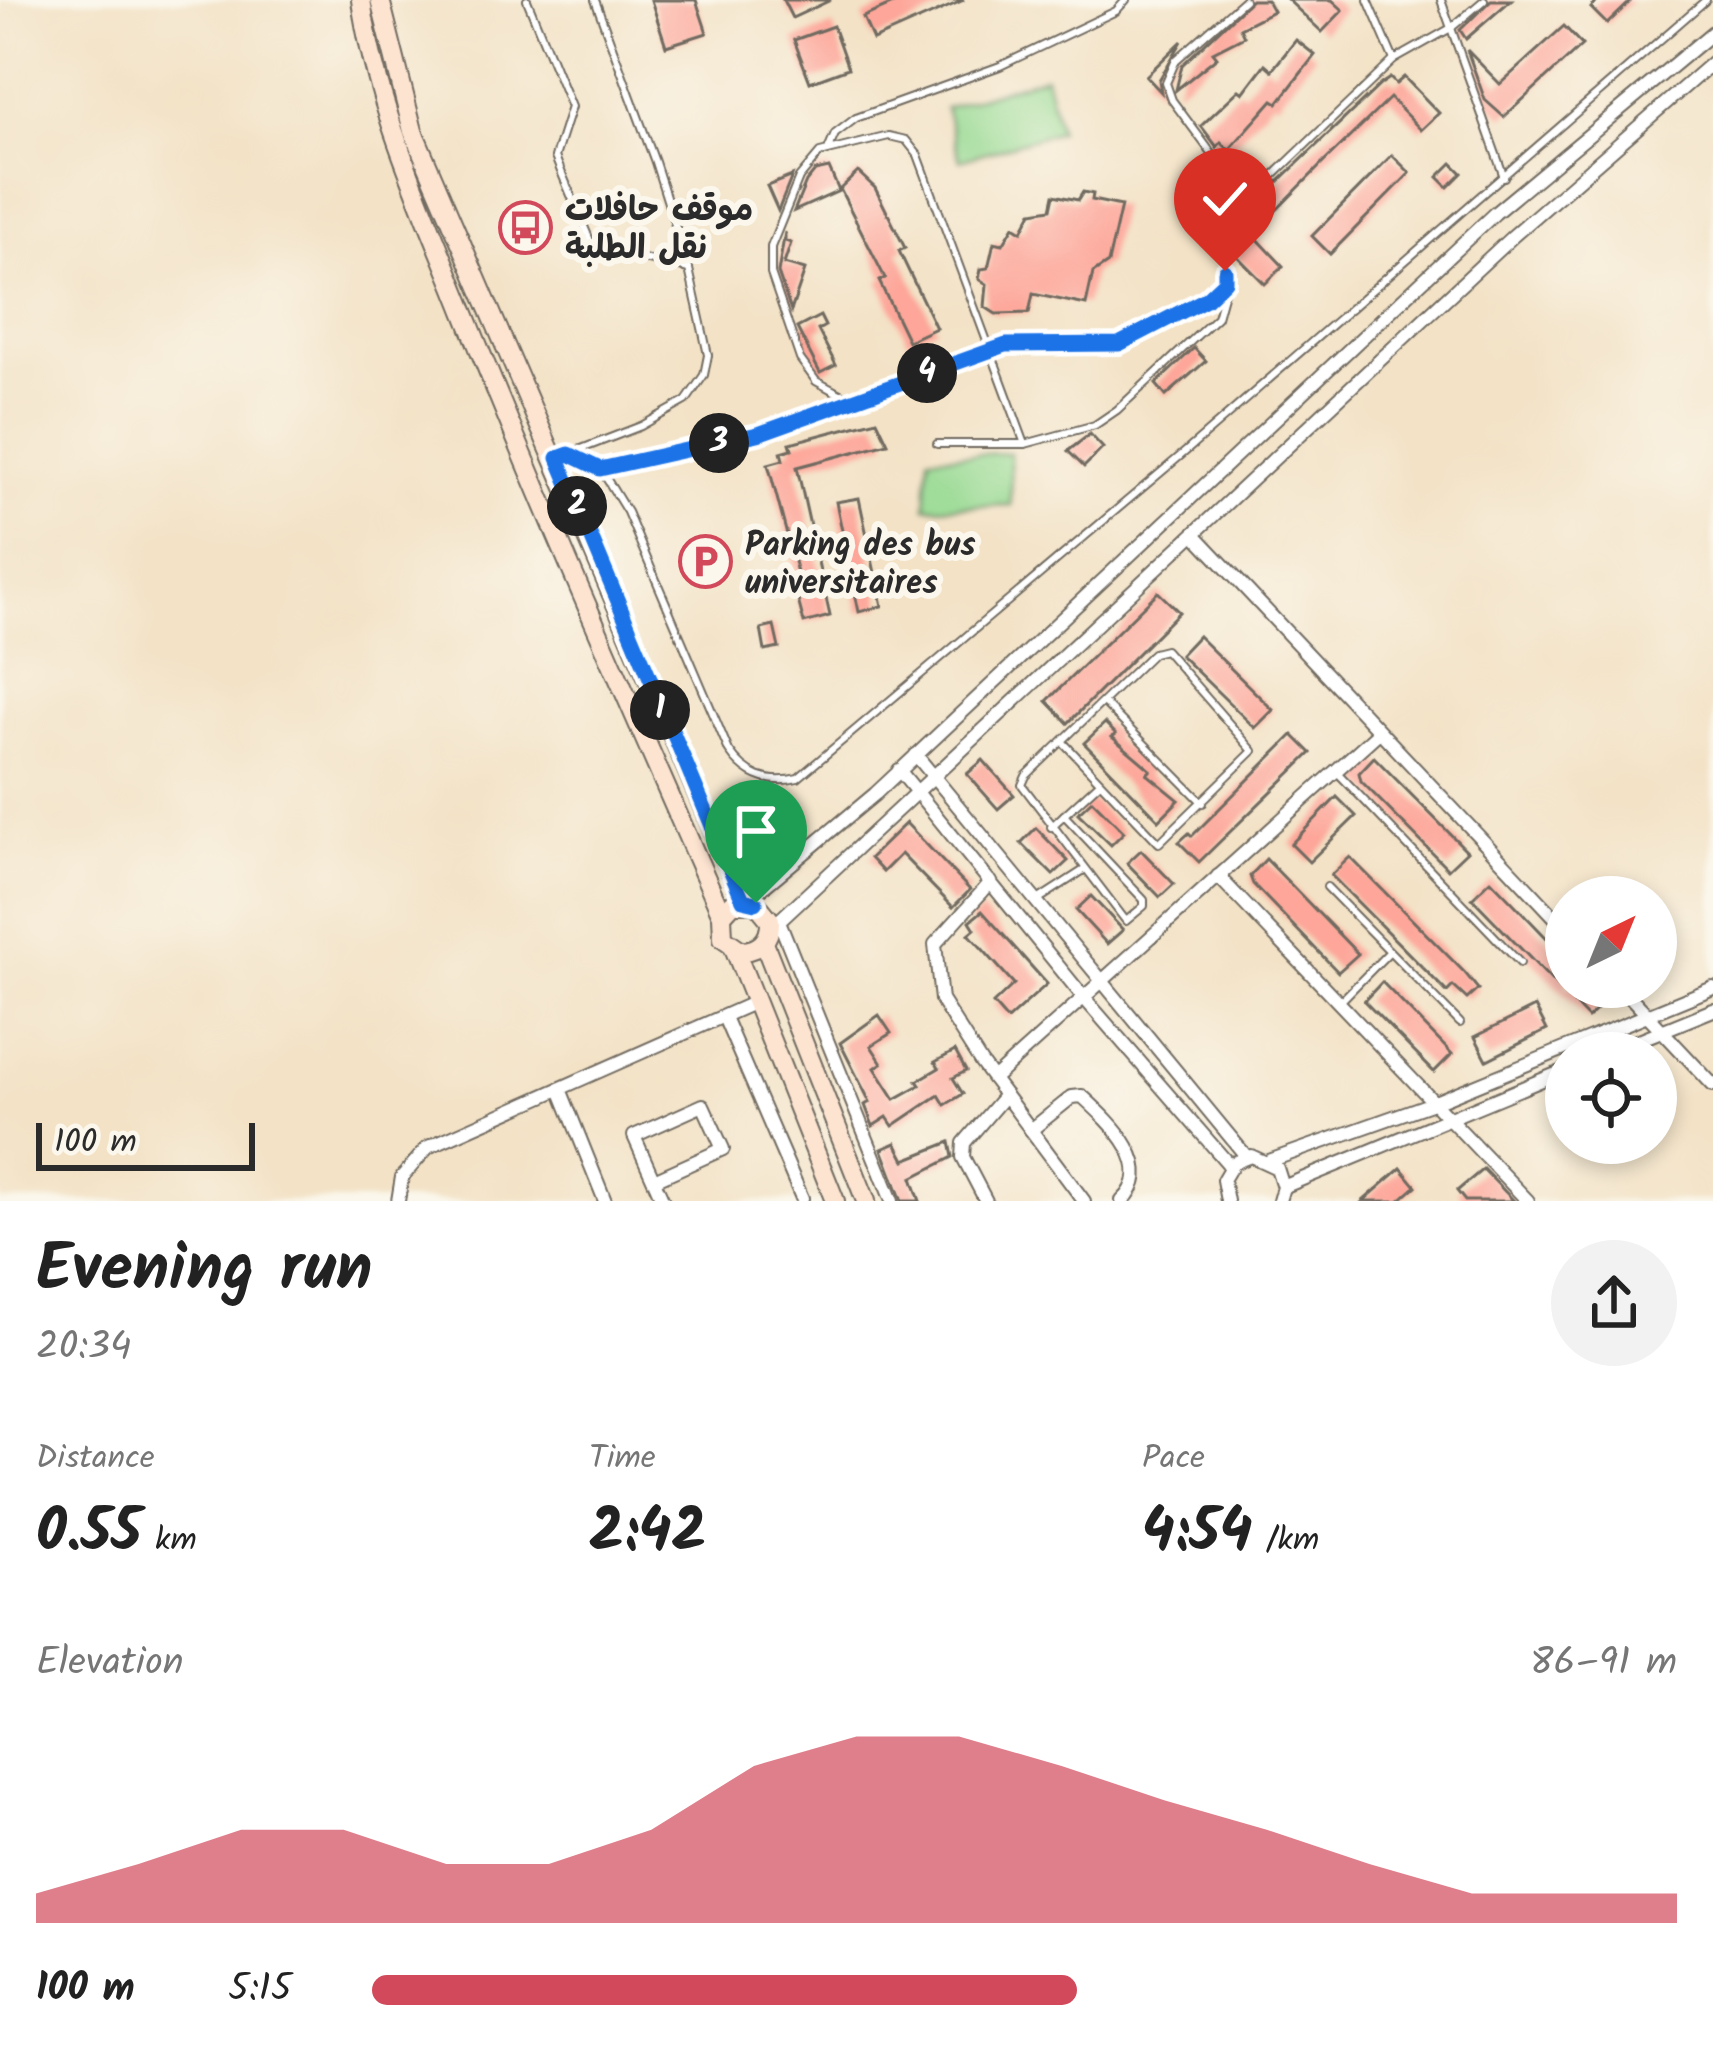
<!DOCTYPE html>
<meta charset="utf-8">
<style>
:root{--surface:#fff;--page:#f2f2f2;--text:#222;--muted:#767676;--accent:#d1495b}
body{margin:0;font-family:Kalam,"Playpen Sans Arabic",sans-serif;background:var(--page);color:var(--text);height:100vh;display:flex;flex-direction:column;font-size:45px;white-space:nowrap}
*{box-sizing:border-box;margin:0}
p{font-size:39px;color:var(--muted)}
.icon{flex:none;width:66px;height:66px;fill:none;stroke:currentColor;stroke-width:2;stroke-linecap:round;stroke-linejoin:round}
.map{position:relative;height:1201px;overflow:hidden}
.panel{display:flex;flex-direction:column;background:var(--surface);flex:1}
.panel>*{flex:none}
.needle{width:78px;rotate:43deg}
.tools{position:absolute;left:1545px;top:876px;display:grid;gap:24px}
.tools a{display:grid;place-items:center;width:132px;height:132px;border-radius:50%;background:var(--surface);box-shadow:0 6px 18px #0003;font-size:60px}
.scale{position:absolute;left:36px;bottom:30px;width:219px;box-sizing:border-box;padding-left:12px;border:6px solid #2b2b2b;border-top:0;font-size:33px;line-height:42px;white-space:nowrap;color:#2b2b2b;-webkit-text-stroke:9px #fbf7ec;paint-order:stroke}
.pin{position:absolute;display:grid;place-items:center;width:102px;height:102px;color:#fff;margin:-123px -51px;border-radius:50% 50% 50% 0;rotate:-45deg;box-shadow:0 0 12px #0007}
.pin .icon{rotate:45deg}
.km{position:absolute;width:60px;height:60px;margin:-30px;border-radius:50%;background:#222;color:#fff;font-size:33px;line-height:60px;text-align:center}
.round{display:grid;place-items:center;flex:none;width:126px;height:126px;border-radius:63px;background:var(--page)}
.head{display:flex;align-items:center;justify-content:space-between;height:204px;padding:0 36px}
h1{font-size:66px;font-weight:700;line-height:90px}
.figures{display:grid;grid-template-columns:repeat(3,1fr);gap:18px;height:204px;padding:12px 36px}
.figures div{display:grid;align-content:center}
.figures b{font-size:60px;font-weight:700}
.figures small{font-size:33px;font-weight:400}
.figures p{font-size:33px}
.chart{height:336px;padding:24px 36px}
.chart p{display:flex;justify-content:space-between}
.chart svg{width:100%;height:216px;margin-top:12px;fill:var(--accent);opacity:.7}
ul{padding:0 36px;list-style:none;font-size:39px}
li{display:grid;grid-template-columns:192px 144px 1fr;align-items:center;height:90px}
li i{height:30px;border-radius:15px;background:var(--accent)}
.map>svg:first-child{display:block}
.green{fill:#96d991;stroke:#60825e;stroke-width:3}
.building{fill:#fda699}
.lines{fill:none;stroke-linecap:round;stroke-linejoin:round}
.service-casing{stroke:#716b61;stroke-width:10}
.minor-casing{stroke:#716b61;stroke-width:16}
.secondary-casing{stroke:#716b61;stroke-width:22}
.service{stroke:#fff;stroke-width:6}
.minor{stroke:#fff;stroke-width:12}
.secondary{stroke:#fde4d1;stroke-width:18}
.route-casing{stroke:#fff;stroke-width:24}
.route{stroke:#1a73e8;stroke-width:15}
.labels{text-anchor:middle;stroke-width:12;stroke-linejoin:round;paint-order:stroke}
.poi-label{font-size:33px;font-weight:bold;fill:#2b2b2b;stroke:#fbf7ec;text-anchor:start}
</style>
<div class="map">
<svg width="1713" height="1201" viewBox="0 0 1713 1201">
<rect width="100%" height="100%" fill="#fbf7ec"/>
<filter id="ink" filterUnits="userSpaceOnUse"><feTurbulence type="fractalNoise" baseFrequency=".00833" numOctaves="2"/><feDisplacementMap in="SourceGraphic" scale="24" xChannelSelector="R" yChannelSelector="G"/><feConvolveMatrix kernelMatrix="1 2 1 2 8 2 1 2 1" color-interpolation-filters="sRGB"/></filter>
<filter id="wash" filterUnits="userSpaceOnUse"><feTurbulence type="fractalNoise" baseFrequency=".004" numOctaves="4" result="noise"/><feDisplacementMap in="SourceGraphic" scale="48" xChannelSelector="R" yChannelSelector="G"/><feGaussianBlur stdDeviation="2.7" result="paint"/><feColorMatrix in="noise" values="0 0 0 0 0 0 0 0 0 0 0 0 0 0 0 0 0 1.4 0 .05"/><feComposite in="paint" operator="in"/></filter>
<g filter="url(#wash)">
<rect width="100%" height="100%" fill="#f3e2c6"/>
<g class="green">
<path d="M1045,76l14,55 -99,29 -15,-52z"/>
<path d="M1010,453l1,52 -85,2 3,-51z"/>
</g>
<g id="blocks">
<g class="building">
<path d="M651,0h45l11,33 -41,13z"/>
<path d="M783,0h48l-39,18z"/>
<path d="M902,0h62l-91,40 -10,-23z"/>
<path d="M1251,0h16l6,11 -33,17 4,8 -31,16 4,5 -41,33 6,-25z"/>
<path d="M1288,0h44l11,10 -21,22z"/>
<path d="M1491,0h20l-45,39 -6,-9z"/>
<path d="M1599,0h33l-25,24 -16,-16z"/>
<path d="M833,26l15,42 -38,14 -16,-42z"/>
<path d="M1564,26l18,19 -78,72 -19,-17 -18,-50 33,34z"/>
<path d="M1296,40l19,15 -37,48 -5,-3 -44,50 -8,-8 -4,5 -16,-21 38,-36 4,3 22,-29 7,6z"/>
<path d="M1182,41l-23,39 2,12 -15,-16z"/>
<path d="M1404,77l35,36 -18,17 -31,-32 -66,64 -71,72 30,32 -18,18 -33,-33 21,-45 128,-122 9,-6 6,6z"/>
<path d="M1392,155l18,18 -80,81 -18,-18z"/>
<path d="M1452,163l10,10 -14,14 -10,-10z"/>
<path d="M829,168l10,23 -45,20 12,-29 9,-11z"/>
<path d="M858,172l17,16 30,60 -6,3 37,77 -28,13 -29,-60 6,-3 -45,-89z"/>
<path d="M792,176l-14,35 -11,-25z"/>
<path d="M1083,192l10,2 -1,6 29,6 -13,57 -15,10 -7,32 -53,-11 -4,19 -33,1 -11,-7 2,-23 -8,-5 2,-10 7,-1 6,-26 9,2 11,-18 8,5 10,-19 19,-3 3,-14 24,5z"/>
<path d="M785,232v9l6,2 -7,21 21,6 -14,41 -13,-38z"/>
<path d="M820,316l5,10 -7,4 18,35 -16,8 -23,-45z"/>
<path d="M1194,348l12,13 -40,35 -10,-12z"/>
<path d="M877,420l11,23 -91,24 33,149 -26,7 -11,-42 6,-1 -31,-116 15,-4 -2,-8 11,-3 -2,-6z"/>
<path d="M1090,434l13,14 -19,19 -16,-16z"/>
<path d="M859,498l23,108 -23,6 -23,-110z"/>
<path d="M1158,592l21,20 -111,111 -21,-22z"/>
<path d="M774,626l5,22 -14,3 -4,-22z"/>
<path d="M1198,636l75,74 -18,18 -75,-73z"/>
<path d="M1105,723l11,11 -4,3 39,33 -4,4 32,26 -20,20 -75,-77z"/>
<path d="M1293,735l18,18 -112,109 -20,-20 10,-9 3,3z"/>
<path d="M1374,757l93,94 -19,18 -87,-88 -2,-8z"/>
<path d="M983,760l31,35 -16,14 -31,-35z"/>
<path d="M1337,797l19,19 -47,46 -18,-18z"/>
<path d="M1092,800l32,32 -13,13 -33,-32z"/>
<path d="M906,823l64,67 -17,17 -52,-53 -18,18 -13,-14z"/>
<path d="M1036,828l32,33 -15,14 -32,-32z"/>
<path d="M1141,850l33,34 -14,13 -33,-34z"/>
<path d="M1350,857l115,116 13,16 -11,10 -14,-13 -6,6 -116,-117z"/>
<path d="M1266,859l92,95 -20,18 -85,-88 -3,-8z"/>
<path d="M1491,880l75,78v29h28l13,13 -19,18 -116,-120z"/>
<path d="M1091,896l32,34 -16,14 -31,-34z"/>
<path d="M982,911l65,73 -40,36 -14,-16 21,-20 -45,-50 6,-5 -5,-8z"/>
<path d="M1382,982l70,72 -18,18 -70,-71z"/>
<path d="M1535,1007l12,23 -60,30 -12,-23z"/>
<path d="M879,1015l12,18 -20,13 11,17 -7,5 20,31 25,-14 -3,-4 22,-13 -4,-6 20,-11 11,20 -13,7 10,16 -18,11 -6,-10 -46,31 -6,-9 -14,9 -8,-21 5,-3 -30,-59z"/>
<path d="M950,1142l3,15 -41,21 8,23h-18l-20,-52 14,-6 9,17z"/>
<path d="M1401,1168l15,18 -17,15h-36z"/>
<path d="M1483,1169l31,32h-49l-8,-10z"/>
</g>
</g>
</g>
<g filter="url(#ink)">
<use href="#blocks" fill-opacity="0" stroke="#716b61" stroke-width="3"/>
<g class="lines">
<defs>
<g id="service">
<path d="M527,0l44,107 -16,50 38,91 96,21"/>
<path d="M1244,0l-68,60 -10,23 6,17 75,101"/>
<path d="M1368,0l26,60"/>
<path d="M1441,0l63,177"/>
<path d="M829,148l6,-14 21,-16 144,-52 116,-55 10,-11"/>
<path d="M851,400l-35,-19 -16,-22 -29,-85v-27l28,-69 21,-25 69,-17 17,4 12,15 107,289"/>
<path d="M937,444h88l70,-19 22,-15 100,-93 8,-29v-51l22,-36 147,-141 57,-32 33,-28"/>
<path d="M569,454l31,14 158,-34 249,-89 112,-2 87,-44 19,-18"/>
<path d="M558,458l83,-32 45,-25 18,-26 4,-20 -19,-86 -34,-107 -60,-162"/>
<path d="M600,468l27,44 102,239c17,25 39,34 69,27l387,-326 521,-452"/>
<path d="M1103,702l100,101"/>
<path d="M1062,741l97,102 94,-92 -88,-101 -12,3 -127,123 -4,9 104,136 18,-15v-6l-80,-85"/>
<path d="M1336,771l184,192"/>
<path d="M1051,827l49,-45"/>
<path d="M1327,887l133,136"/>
<path d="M1036,901l48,-31"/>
<path d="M1340,1002l49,-50"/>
</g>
<g id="minor">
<path d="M1196,536l370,393"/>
<path d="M916,755l330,401"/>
<path d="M899,770l186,229 146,168"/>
<path d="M1218,876l310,325"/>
<path d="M991,882l-56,62 6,56 40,63 103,138"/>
<path d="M748,900l127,-106 620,-581 218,-181"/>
<path d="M779,921l113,280"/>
<path d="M770,929l743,-693 200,-174"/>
<path d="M1621,987l92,98"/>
<path d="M724,1017l78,181"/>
<path d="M1607,1053l106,-43"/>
<path d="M993,1079l386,-347"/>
<path d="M560,1089l45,112"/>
<path d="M1031,1130l41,-33 10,-1c27,25 78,70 40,105"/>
<path d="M1269,1161l161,-57 283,-116"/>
<path d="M654,1180l69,-31 -20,-44 -69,31 29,65"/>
<path d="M1283,1187l283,-117"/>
<path d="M398,1201l4,-24 26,-30 325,-144"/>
<path d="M986,1201l-23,-44 1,-14 41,-48"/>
<path d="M1227,1201l-4,-21 10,-17 18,-7 26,12 6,19 -4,14"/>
</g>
<g id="secondary">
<path d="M361,0c15,108 63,210 103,311 81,203 170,403 258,604l1,23 19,13c18,-1 29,-12 28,-31l-14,-17h-23l-11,12"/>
<path d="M380,0l33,131 330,769"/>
<path d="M764,943l102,258"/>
<path d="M734,948l101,253"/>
</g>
</defs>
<use href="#service" class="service-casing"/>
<use href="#minor" class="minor-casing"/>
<use href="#secondary" class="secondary-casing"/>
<use href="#service" class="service"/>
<use href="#minor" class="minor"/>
<use href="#secondary" class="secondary"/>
</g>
</g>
<g class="lines" filter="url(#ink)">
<defs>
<path id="route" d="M756,903l-13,-3 -185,-442 11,-4 31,15 158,-35 248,-89 113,-1 87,-45 19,-18v-10"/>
</defs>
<use href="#route" class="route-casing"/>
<use href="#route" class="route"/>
</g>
<defs>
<symbol id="bus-ring" viewBox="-11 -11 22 22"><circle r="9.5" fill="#fbf7ec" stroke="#d1495b" stroke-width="1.5"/><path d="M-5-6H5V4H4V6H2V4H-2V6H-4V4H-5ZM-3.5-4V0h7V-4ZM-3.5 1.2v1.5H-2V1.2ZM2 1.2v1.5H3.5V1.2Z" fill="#d1495b"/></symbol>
<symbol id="parking-ring" viewBox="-11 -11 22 22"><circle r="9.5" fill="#fbf7ec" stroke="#d1495b" stroke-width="1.5"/><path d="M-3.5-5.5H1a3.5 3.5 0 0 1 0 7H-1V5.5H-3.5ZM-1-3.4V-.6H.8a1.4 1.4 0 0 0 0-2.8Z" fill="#d1495b"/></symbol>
</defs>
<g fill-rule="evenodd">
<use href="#bus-ring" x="496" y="198" width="59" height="59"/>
<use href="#parking-ring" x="676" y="532" width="59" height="59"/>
</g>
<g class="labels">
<g class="poi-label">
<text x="565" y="220">موقف حافلات<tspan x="565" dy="38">نقل الطلبة</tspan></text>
<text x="745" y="555">Parking des bus<tspan x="745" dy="38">universitaires</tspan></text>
</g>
</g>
</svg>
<div class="tools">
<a><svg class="needle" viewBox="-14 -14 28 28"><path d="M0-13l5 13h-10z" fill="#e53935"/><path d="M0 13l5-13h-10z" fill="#767676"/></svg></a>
<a><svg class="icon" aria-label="locate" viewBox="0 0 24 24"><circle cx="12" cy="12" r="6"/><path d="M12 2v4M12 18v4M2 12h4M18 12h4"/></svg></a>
</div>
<div class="scale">100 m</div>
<div class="pin" style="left:756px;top:903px;background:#1e9e55"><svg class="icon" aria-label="arrive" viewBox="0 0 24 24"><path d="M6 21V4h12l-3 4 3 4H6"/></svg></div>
<div class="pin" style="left:1225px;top:271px;background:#d93025"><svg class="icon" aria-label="check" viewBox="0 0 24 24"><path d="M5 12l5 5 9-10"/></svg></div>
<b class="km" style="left:660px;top:710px">1</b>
<b class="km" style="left:577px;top:506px">2</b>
<b class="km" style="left:719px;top:443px">3</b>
<b class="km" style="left:927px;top:373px">4</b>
</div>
<section class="panel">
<div class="head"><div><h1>Evening run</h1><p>20:34</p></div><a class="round"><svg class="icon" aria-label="share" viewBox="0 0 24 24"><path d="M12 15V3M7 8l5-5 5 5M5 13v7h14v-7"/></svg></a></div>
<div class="figures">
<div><p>Distance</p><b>0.55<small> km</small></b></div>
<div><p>Time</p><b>2:42</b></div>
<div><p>Pace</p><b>4:54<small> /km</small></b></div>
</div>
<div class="chart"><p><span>Elevation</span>86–91 m</p>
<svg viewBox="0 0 160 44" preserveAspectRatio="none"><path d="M0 44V38L10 32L20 25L30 25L40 32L50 32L60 25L70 12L80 6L90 6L100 12L110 19L120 25L130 32L140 38L150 38L160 38V44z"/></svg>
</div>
<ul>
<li><b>100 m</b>5:15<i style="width:54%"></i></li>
</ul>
</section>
